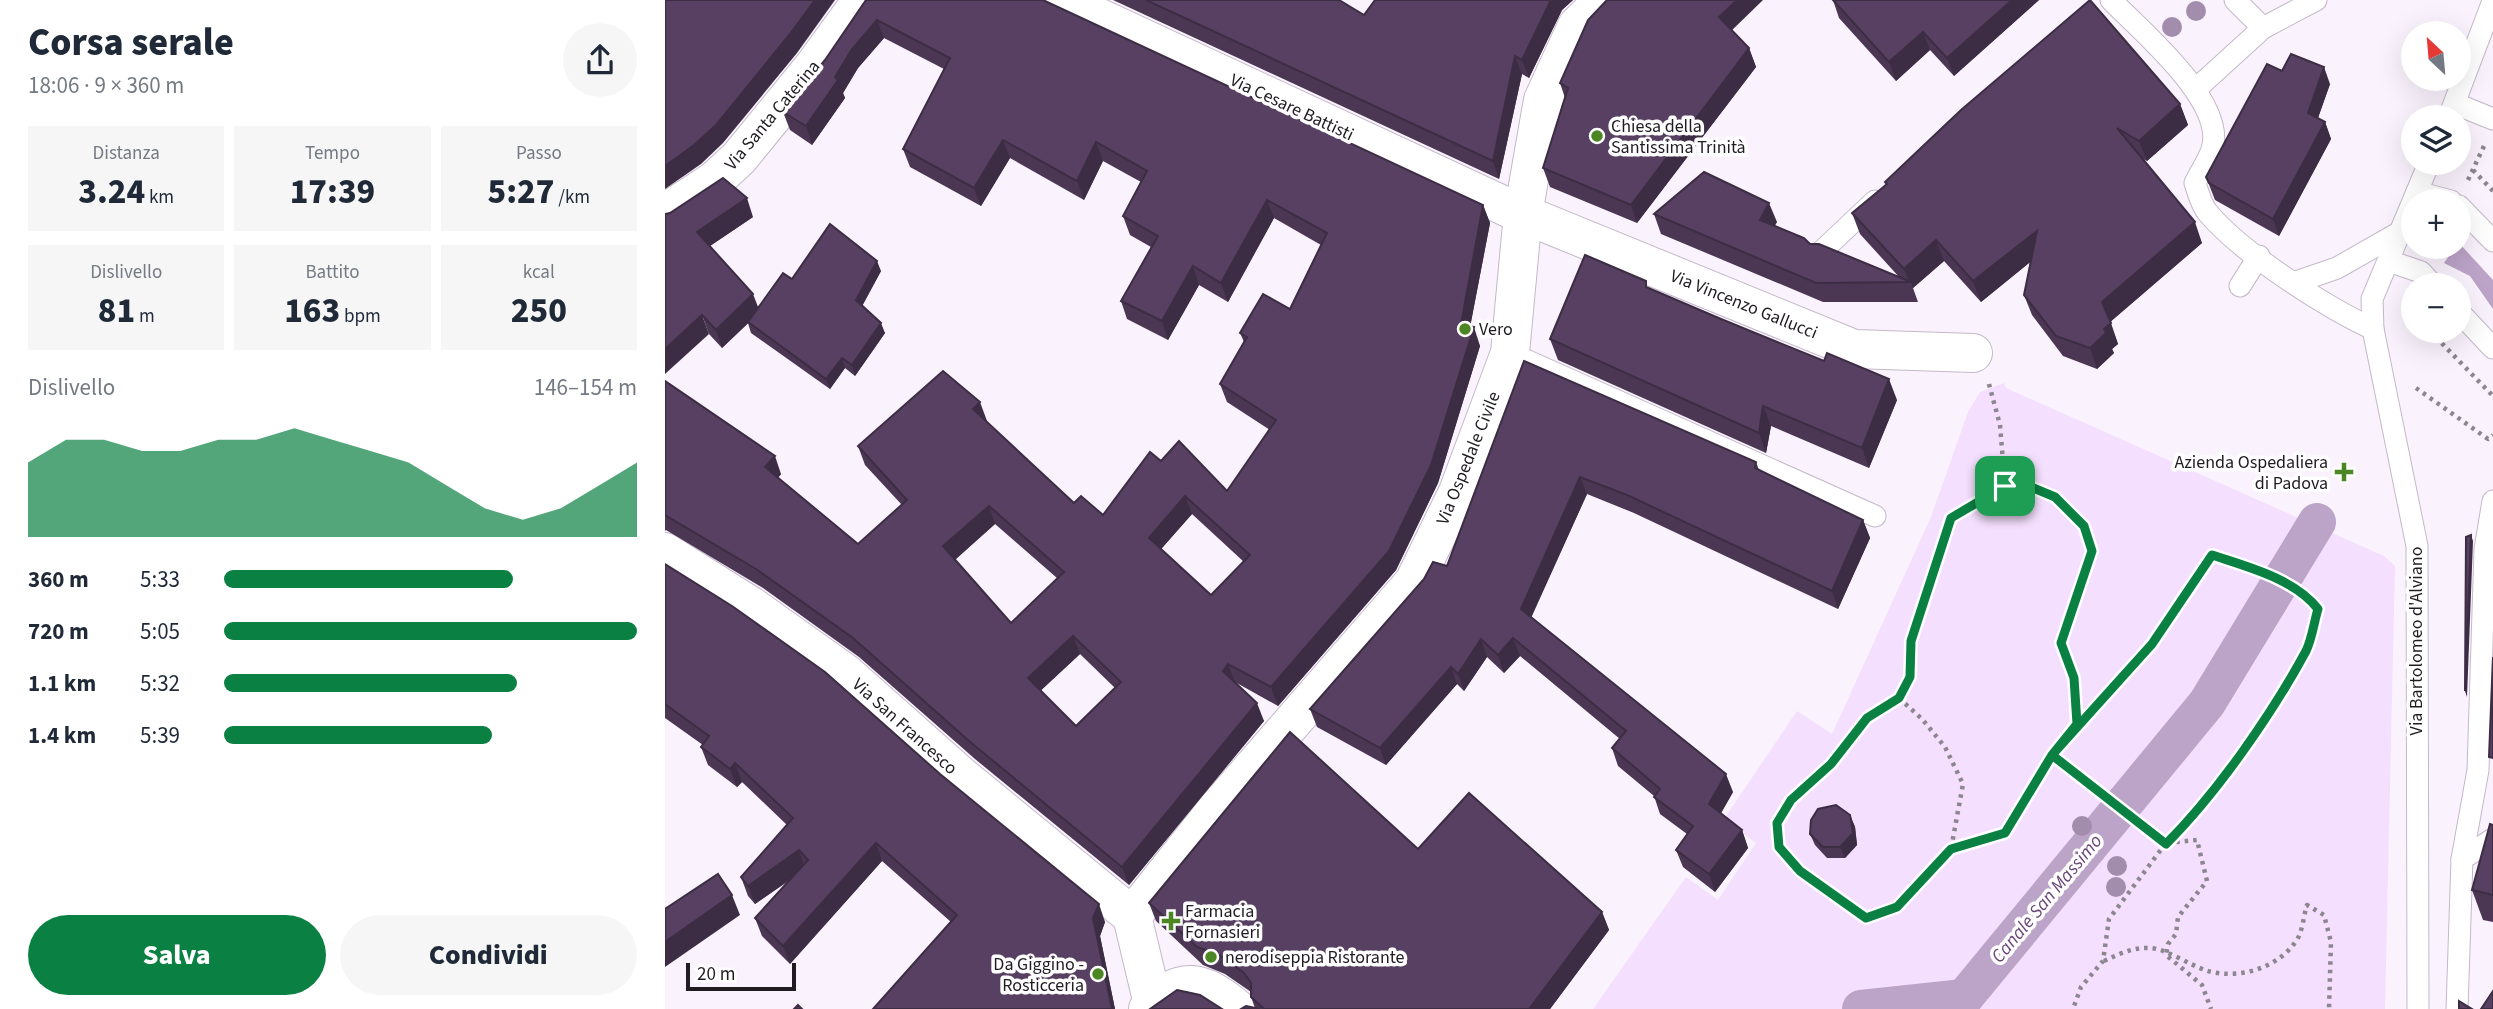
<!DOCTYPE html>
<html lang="it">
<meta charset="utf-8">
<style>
:root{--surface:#fff;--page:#f6f6f7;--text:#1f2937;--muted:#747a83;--accent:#0b8043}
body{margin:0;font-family:"Source Sans 3",sans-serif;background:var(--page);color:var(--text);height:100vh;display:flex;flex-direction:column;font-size:26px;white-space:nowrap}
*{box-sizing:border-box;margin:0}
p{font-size:23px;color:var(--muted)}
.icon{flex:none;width:38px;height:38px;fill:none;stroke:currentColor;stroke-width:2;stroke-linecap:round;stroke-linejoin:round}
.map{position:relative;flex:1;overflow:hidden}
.sheet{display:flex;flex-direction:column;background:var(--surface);width:665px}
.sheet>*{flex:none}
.needle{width:46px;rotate:334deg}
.tools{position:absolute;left:1736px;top:21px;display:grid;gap:14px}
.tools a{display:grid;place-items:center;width:70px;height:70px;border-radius:50%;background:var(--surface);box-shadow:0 7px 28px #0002;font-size:35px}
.scale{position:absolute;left:21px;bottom:18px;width:110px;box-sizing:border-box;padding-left:7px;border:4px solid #201c22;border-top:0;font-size:19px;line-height:24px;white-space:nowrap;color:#201c22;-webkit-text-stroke:5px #fff;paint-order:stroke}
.pin{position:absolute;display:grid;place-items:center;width:60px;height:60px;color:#fff;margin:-30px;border-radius:14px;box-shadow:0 4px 10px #0006}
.round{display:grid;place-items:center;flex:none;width:74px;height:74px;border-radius:37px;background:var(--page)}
.headline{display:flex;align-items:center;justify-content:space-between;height:119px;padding:0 28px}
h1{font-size:38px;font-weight:800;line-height:52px}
.metrics{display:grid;grid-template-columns:repeat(3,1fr);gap:10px;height:119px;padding:7px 28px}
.metrics div{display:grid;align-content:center;border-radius:0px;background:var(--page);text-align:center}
.metrics b{font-size:35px;font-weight:800}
.metrics small{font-size:19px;font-weight:400}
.metrics p{font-size:19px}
.chart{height:196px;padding:14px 28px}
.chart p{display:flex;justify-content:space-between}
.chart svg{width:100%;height:126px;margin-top:7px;fill:var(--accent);opacity:.7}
.action{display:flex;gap:14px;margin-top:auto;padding:14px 28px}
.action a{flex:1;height:80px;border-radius:42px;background:var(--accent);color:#fff;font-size:28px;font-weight:800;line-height:80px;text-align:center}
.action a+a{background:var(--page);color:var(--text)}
ul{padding:0 28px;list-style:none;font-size:23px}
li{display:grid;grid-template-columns:112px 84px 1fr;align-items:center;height:52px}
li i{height:18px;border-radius:9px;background:var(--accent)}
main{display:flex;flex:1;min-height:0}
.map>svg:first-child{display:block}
.green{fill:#f4dffe}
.water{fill:#bca3c8}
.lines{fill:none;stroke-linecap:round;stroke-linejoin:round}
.canal{stroke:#bca3c8;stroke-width:38}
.lane-casing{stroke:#c4b8c9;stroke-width:23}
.street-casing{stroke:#c4b8c9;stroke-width:40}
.path{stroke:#8c868f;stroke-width:4.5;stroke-dasharray:3.5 5;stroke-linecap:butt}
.lane{stroke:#fff;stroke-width:21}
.street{stroke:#fff;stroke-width:38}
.tree{fill:#a38dad}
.wall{fill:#4b3753;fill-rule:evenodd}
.shaded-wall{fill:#3d2d44}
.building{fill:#574061;stroke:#3d2d44;stroke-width:2;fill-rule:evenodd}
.route-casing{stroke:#fff;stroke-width:14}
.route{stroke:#0b8043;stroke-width:9}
.poi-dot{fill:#4d8724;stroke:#fff;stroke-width:2.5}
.labels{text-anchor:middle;stroke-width:7;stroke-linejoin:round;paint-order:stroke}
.street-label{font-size:18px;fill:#201c22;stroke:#fff}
.poi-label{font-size:18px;fill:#201c22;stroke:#fff;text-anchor:start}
.water-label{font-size:19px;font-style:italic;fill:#694578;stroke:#fff}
</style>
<main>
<section class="sheet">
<div class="headline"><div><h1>Corsa serale</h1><p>18:06 · 9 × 360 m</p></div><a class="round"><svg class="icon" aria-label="share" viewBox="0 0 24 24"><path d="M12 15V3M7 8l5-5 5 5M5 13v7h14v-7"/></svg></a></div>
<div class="metrics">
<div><p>Distanza</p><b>3.24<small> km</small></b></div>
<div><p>Tempo</p><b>17:39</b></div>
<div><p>Passo</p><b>5:27<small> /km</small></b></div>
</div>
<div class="metrics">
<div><p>Dislivello</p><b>81<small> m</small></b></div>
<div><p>Battito</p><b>163<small> bpm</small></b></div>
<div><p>kcal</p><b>250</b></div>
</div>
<div class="chart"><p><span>Dislivello</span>146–154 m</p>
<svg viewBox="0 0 160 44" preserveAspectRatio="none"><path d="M0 44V18L10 10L20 10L30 14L40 14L50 10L60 10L70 6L80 10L90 14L100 18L110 26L120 34L130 38L140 34L150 26L160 18V44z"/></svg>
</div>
<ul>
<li><b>360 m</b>5:33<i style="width:70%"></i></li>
<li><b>720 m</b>5:05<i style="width:100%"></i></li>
<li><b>1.1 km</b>5:32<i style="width:71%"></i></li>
<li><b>1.4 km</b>5:39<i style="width:65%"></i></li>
</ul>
<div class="action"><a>Salva</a><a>Condividi</a></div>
</section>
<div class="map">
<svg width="1828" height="1009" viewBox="0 0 1828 1009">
<rect width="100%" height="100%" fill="#faf3fe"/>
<path class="green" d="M1339,383l2,5 378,168 11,10 -10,443h-792l93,-132 32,23 38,-57 -32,-24 73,-108 35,23 99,-217 37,-105 12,-20z"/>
<path class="water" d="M1794,243l34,37v29l-23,-33 -26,-13 11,-16h4z"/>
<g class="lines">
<g class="canal">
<path d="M1196,1009l103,-11"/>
<path d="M1282,1009l17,-11 243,-295 110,-181"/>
</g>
<defs>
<g id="lane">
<path d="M1446,0c30,31 116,102 101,149 -3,11 -12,23 -17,34 3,9 6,22 13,30 35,41 116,93 165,116"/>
<path d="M1570,0l28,28"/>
<path d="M1531,89l67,-61 53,-28"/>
<path d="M1791,104l37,15"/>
<path d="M1784,117l44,-116"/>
<path d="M1752,192l34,9"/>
<path d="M1794,206l34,35"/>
<path d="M1157,251l53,-50"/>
<path d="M1724,261l32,11 12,13"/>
<path d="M1631,282l41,-14 63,-36"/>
<path d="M1575,286l19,-30"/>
<path d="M1794,312l34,36"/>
<path d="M845,353l365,163"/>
<path d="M1797,859l16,-89 7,-221 8,-48"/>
<path d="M1753,1009l-1,-463 -44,-217 -1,-30 57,-136"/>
<path d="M1792,1009l5,-150 31,-20"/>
</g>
<g id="street">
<path d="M396,0l450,209 343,140 119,4"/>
<path d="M0,213l49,-32 25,-23 75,-92 48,-66"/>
<path d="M0,552l86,54 94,67 116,103 171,140"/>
<path d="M467,916l84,-106 198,-228 44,-90 52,-139 13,-139 20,-114 34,-74 27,-26"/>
<path d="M467,916l21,88"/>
<path d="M483,1009c32,-36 56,-28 89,0"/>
</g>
</defs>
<use href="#lane" class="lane-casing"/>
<use href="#street" class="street-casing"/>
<g class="path">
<path d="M1808,170l20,21"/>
<path d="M1803,180l16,-34"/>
<path d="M1739,305l9,9"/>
<path d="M1765,331l63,65"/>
<path d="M1324,384l11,41 5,61 -54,32 -40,123 -1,36 -11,21 -32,20 -36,46 -40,36 -14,23 2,24 21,24 66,47 31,-11 54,-58 54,-16 47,-78"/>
<path d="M1751,388l72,51 5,-4"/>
<path d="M1341,486l20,-1 29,12 29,29 8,25 -31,92 13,35 4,46 -26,31 114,88 -57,76 -6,42 -22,26 -8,22"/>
<path d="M1234,698l23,21 23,28 18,37 -12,65"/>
<path d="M1413,724l74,-80 60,-89c36,12 82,24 106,54l-11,39 -56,89 -64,85 -21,21 31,-3 10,41 -29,36 -2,17 -8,10 -2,11 36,30 9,24"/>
<path d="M1439,961c15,-7 29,-14 46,-13 14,0 40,17 55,22 32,11 77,-2 94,-34 4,-9 5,-22 8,-31l17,10 7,27 -2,67"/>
</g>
<use href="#lane" class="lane"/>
<use href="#street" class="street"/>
</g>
<g class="tree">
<circle cx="1531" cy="11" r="10"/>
<circle cx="1507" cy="27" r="10"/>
<circle cx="1417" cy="826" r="10"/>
<circle cx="1452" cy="866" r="10"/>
<circle cx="1451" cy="887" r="10"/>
</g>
<g class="wall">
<path d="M201,0l179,1 438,204 7,18 -20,104 10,19 -42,137 -42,87 -118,136 -43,-24 29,39 -135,164 -154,-126 -116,-102 -96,-69 -97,-58 -1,1v-150l116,93 -3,4 80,66 44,-39 -37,-40 -7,-19 129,-25 -1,1 88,81 29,12 58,-54 66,30 43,-61 -43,-28 -7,-18 24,-42 -4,-9 50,-24 31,-64 -47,-27 -46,84 -29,-17 -31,55 -41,-21 -6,-18 30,-54 -21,-12 -7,-19 18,-34 -38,-21 -19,39 -74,-42 -29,48 -71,-39 -7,-18 41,-80 -60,-31 -26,30 -15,25 2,5 -33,47 -22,-15 -7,-18 42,-52zM527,514l52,48 -33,33 -50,-46zM330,524l62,54 -46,45 -56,-63zM415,654l35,34 -39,38 -35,-36z"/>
<path d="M448,0h226l25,15 11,-15h198l-11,10 -33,68 -7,-4 -23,105z"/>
<path d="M1168,0h206l-85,76 -24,-26 -34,31 -57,-63z"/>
<path d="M1067,30l17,18 7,19 -119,156 -87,-36 -7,-19 22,-70 -5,-15z"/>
<path d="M1617,71l48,13 -12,34 7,4 6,17 -52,97 -64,-36 -9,-23z"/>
<path d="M1515,104l8,21 -41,36 -4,-2 59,84 -92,79 8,22 -6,5 2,4 -17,16 -34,-13 -31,-41 -8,-20 6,-33 -49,40 -37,-41 -31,27 5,14h-95l-162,-68 -7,-20 123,8 -3,4 36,18 90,34 -40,-44 -8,-21 34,-28 -1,-3z"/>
<path d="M0,214l88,3 -43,29 48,61 34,-28 89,-8 -19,35 23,27 -30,43 -10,-8 -15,21 -79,-56 -3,-10 -26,25 -13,-14z"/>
<path d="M885,339l347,61 -28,68 -98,-42 -5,27 -208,-93z"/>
<path d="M859,361l232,101 3,8 104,50 7,18 -32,71 -204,-96 -47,-19 -56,123 202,175 -12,21 21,17 6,18 -33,44 -32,-25 -7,-17 11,-16 -27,-20 -6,-18 -36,-30 -6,-18 8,-9 -100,-83 -16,17 -17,-16 -23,34 -7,-7 -71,81 -69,-38 -7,-18 137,-143z"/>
<path d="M0,564l440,358 -5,14 15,73h-242l78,-87 -69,-61 -92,103 -28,-28 -7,-18 35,-38 -35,24 -7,-8 -7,-19 46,-52 -45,-43 -5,5 -29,-22 -7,-18 2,-2 -38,-27z"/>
<path d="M1185,815l5,12 2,18 -12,13h-18l-12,-13 -5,-11z"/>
<path d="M1828,825v97l-10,-2 -11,-30z"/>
<path d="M753,849l184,63 7,18 -59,79h-309l14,-1 -4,-11v-5l-26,-18 -22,-9 -47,-44 -7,-18z"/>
</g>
<g class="shaded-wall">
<path d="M150,0h20l-38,53 -74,90 -22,21 -36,25v-23z"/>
<path d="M886,0h22l-11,10 -33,68 -7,-18z"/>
<path d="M1072,0h26l-37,36 -7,-19z"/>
<path d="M1347,0h27l-85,76 -7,-18z"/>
<path d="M212,20l7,18 -26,30 -15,25 2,5 -33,47 -6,-19 46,-77z"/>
<path d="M1258,32l7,18 -34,31 -7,-19z"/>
<path d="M1084,48l7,19 -119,156 -6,-18z"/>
<path d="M850,56l7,18 -23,105 -6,-18z"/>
<path d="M1659,67l6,17 -16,45 -6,-16z"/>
<path d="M1515,104l8,21 -41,36 -8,-20z"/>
<path d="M1660,122l6,17 -52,97 -6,-17z"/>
<path d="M338,140l7,18 -29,48 -7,-18z"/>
<path d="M431,142l7,19 -19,39 -7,-19z"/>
<path d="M82,198l6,19 -49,33 -7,-18z"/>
<path d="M602,200l7,18 -46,84 -7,-19z"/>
<path d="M1104,203l8,19 -10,18 -7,-20z"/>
<path d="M818,205l7,18 -23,120 -6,-19z"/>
<path d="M1530,222l7,21 -93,80 -7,-21z"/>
<path d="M1372,231l7,20 -63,51 -8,-21z"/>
<path d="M1271,240l8,21 -31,27 -2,-6h-2l-5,-13z"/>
<path d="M212,261l4,10 -21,39 -4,-10z"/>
<path d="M528,266l6,19 -31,55 -6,-19z"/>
<path d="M88,294l7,18 -38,36 -6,-18z"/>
<path d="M37,315l7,19 -44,40v-25z"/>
<path d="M216,323l4,10 -30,43 -3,-11z"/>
<path d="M1446,323l7,21 -6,5 2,4 -17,16 -7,-21 14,-19z"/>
<path d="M809,327l6,19 -42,137 -42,87 -118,136 -7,-19z"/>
<path d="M177,358l3,10 -15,21 -4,-10z"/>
<path d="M1224,379l8,21 -28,68 -7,-20z"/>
<path d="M315,402l7,19 -8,7 -6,-19z"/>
<path d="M1098,406l8,20 -5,27 -7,-20z"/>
<path d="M110,456l6,18 -9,11 -7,-18z"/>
<path d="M915,477l7,17 -60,133 -6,-18z"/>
<path d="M520,496l7,18 -37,42 -6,-18z"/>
<path d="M324,506l6,18 -45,40 -7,-18z"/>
<path d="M1198,520l7,18 -32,71 -6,-18z"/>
<path d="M1806,535l2,6 -6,156 -2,-6z"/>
<path d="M408,636l7,18 -45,42 -7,-18z"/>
<path d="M848,638l7,18 -16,17 -6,-18z"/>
<path d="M816,639l6,18 -23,34 -6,-17z"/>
<path d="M563,664l7,18 -12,-11z"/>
<path d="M786,667l6,17 -71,81 -6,-17z"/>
<path d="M592,703l7,18 -135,164 -7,-18z"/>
<path d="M70,763l7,19 -5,5 -7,-18z"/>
<path d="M1061,774l7,18 -17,30 -7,-18z"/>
<path d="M1185,815l5,12 2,18 -12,13 -5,-11z"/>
<path d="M1077,830l6,18 -33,44 -6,-18z"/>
<path d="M211,843l6,18 -92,103 -7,-18z"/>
<path d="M134,850l6,19 -50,35 -7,-18z"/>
<path d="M67,895l8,20 -75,52v-25z"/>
<path d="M434,904l6,18 -5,14 15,73h-3l-19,-91z"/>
<path d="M937,912l7,18 -59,79h-21z"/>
</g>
<g class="building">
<path d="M0,0h150l-25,34 -74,91 -22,20 -29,21z"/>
<path d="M201,0h177l440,205 -22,119 13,3 -43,138 -42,86 -118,136 -43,-23 -5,7 34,32 -135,164 -153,-126 -116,-103 -97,-69 -91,-54v-134l110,75 -10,11 93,77 49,-44 -49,-54 85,-75 37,31 -7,7 101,94 7,-7 22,19 47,-63 11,9 18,-20 48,50 49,-71 -56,-36 27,-47 -7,-4 23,-39 27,15 37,-76 -60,-33 -46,83 -28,-17 -31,55 -41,-20 37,-65 -35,-20 24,-45 -51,-29 -19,39 -74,-41 -29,48 -71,-39 47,-91 -73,-38 -25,29 -17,28 3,3 -32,46 -23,-14 42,-52zM520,496l65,59 -39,40 -62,-57zM324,506l75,66 -53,51 -68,-77zM408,636l48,46 -45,44 -48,-48z"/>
<path d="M481,0h193l25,15 11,-15h176l-29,60 -7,-4 -22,105z"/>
<path d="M942,0h130l-18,17 30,31 -118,157 -88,-37 25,-80 -8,-5 28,-63z"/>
<path d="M1168,0h179l-65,58 -24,-26 -34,30z"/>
<path d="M1425,0l90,104 -41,37 -22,-13 78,94 -93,80 9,21 -7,6 2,4 -16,15 -34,-12 -32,-41 13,-64 -64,50 -37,-41 -32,29 -52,-56 35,-29 -2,-2 76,-72z"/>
<path d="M1626,54l33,13 -16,46 17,9 -52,97 -64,-36 -3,-6 61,-113 15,7z"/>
<path d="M1039,172l65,31 -9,17 44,18 6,6h9l92,38 -95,1 -162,-69z"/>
<path d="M58,178l24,20 -50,34 56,62 -37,36 -14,-15 -37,34v-135l5,-1z"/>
<path d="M165,224l47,37 -21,39 25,23 -29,42 -10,-7 -16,21 -78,-57 35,-49 9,6z"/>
<path d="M920,255l61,26v6l75,32 103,42 3,-8 62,26 -27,69 -99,-42 -4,27 -209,-94z"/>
<path d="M859,361l232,101 -1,6 108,52 -31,71 -205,-96 -47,-18 -59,132 205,165 -17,30 33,26 -33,44 -33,-24 17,-24 -39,-29 6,-8 -48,-41 14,-17 -113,-93 -15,17 -17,-16 -23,35 -7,-7 -71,81 -70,-39 114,-130 9,-17 14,4z"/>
<path d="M1806,535l-6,156 1,-154z"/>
<path d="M0,564l67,42 93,66 115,102 159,130 -6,14 19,91h-239l84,-94 -81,-72 -93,103 -28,-28 53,-58 -9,-10 -51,36 -7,-9 52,-59 -58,-55 -5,6 -29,-22 8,-11 -44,-32z"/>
<path d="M1828,657v101l-4,-1z"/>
<path d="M625,732l128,117 51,-56 133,119 -73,97h-265l-13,-12v-14l-7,-10 -25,-18 -22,-8 -48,-44z"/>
<path d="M1171,805l14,10 3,18 -13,14h-17l-13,-13 1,-14 7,-11z"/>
<path d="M1825,824l3,1v70l-21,-5z"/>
<path d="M53,874l14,21 -67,47v-33z"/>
<path d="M512,990l23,5 22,14h-72z"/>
<path d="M1828,991v18h-12z"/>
<path d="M1794,1001l13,8h-13z"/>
<path d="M133,1005l4,4h-8z"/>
<path d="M581,1006l14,3h-19z"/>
</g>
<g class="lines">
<defs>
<path id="route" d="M1340,486l-54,32 -40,123 -1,36 -11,21 -32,20 -36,46 -40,36 -14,23 2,24 21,24 66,47 31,-11 54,-58 54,-16 47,-78 100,-111 60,-89c36,12 83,24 106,54 -4,13 -6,30 -12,42 -34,63 -89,142 -140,193l-114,-89 25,-31 -3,-46 -13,-35 31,-92 -8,-25 -29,-29 -29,-12 -21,1"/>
</defs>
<use href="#route" class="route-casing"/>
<use href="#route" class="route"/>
</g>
<g class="poi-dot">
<circle cx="932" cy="136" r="7"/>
<circle cx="800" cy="329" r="7"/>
<path d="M1675.5 461.5h7v7h7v7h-7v7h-7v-7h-7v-7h7z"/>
<path d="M502.5 910.5h7v7h7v7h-7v7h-7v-7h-7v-7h7z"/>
<circle cx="546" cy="957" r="7"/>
<circle cx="433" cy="974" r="7"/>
</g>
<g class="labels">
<g class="street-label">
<text transform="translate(627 107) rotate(25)" y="6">Via Cesare Battisti</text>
<text transform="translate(107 115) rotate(-50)" y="6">Via Santa Caterina</text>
<text transform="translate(1079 304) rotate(22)" y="6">Via Vincenzo Gallucci</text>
<text transform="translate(803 458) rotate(-68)" y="6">Via Ospedale Civile</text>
<text transform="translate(1751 641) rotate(-90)" y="6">Via Bartolomeo d'Alviano</text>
<text transform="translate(240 726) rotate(42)" y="6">Via San Francesco</text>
</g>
<g class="poi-label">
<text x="946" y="132">Chiesa della<tspan x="946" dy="21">Santissima Trinità</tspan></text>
<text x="814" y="335">Vero</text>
<text x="1663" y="468" text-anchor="end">Azienda Ospedaliera<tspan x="1663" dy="21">di Padova</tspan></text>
<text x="520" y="917">Farmacia<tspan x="520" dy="21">Fornasieri</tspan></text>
<text x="560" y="963">nerodiseppia Ristorante</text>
<text x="419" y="970" text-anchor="end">Da Giggino -<tspan x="419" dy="21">Rosticceria</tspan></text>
</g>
<g class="water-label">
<text transform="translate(1381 898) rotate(-50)" y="7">Canale San Massimo</text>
</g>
</g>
</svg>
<div class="tools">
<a><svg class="needle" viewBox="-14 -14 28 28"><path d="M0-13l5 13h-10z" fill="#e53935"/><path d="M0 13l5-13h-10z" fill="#747a83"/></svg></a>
<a><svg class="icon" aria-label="layers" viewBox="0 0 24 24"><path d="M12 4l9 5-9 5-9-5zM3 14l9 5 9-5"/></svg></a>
<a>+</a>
<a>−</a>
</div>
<div class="scale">20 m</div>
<div class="pin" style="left:1340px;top:486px;background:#1e9e55"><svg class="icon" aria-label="arrive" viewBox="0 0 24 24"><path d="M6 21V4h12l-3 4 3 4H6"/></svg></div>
</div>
</main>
